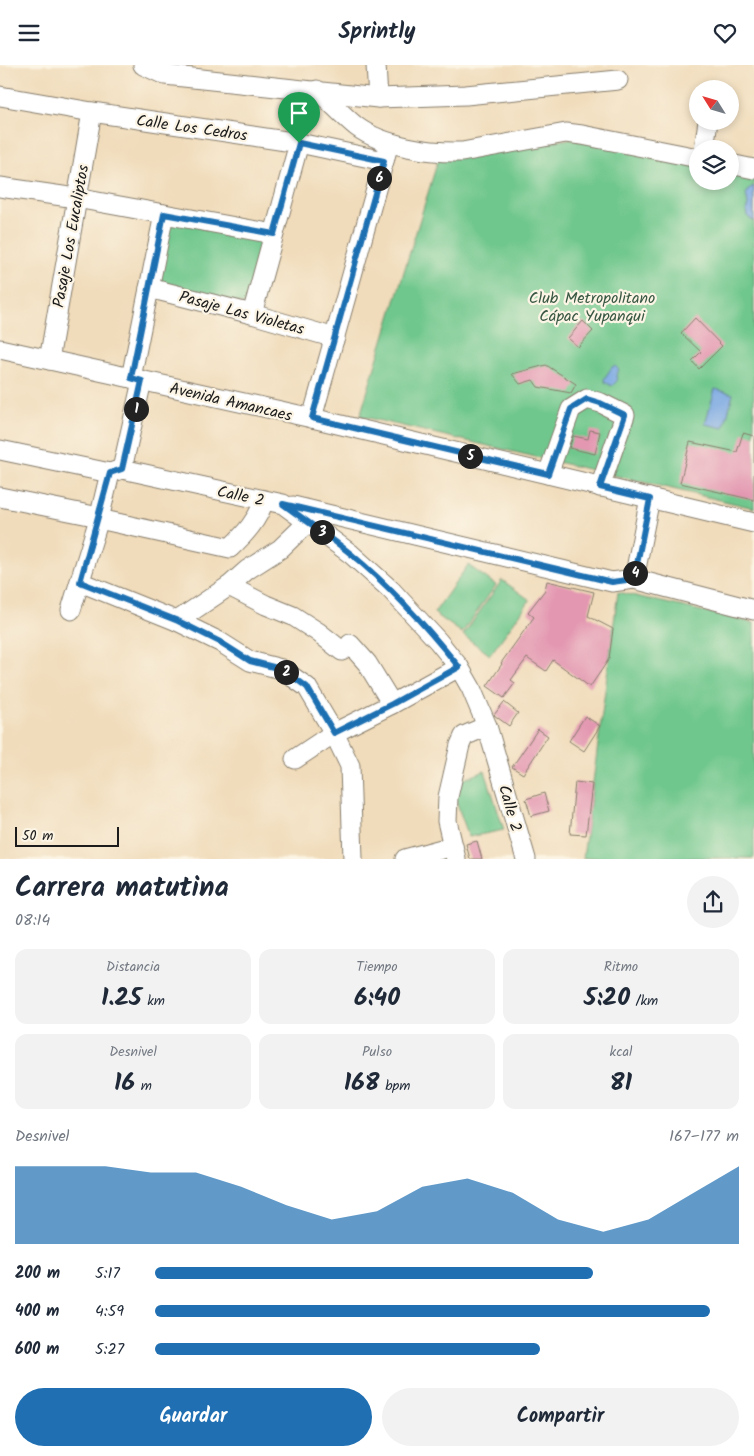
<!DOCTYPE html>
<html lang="es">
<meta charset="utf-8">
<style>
:root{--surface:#fff;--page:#f2f2f3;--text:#1f2937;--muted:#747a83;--accent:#1f6fb2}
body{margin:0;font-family:Kalam,sans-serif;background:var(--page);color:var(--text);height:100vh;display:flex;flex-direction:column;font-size:19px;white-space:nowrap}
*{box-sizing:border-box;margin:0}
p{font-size:16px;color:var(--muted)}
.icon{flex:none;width:28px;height:28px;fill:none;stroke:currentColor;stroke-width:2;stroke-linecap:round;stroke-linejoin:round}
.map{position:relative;height:794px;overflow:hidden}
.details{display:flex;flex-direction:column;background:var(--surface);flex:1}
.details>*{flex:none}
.needle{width:32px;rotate:307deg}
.controls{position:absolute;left:689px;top:15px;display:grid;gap:10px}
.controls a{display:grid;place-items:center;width:50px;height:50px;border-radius:50%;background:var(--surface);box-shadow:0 2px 8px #0003;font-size:25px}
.scale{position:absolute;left:15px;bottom:12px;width:104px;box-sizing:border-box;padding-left:5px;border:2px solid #1c1c1c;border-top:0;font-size:14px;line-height:18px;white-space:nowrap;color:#1c1c1c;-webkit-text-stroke:4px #fcf5e5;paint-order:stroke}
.pin{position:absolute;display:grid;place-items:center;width:42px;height:42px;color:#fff;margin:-51px -21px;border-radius:50% 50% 50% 0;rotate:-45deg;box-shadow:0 0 5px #0007}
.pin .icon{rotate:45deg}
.km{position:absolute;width:25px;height:25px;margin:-12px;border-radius:50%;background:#222;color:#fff;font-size:14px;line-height:25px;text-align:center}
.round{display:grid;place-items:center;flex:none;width:52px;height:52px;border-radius:26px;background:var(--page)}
.summary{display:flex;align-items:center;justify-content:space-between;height:85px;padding:0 15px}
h1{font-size:28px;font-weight:700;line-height:38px}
.stats{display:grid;grid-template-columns:repeat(3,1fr);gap:8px;height:85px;padding:5px 15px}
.stats div{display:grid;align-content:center;border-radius:12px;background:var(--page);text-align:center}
.stats b{font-size:25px;font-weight:700}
.stats small{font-size:14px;font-weight:400}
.stats p{font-size:14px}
.chart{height:140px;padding:10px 15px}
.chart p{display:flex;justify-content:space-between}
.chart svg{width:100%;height:90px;margin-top:5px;fill:var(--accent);opacity:.7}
.action{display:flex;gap:10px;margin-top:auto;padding:10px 15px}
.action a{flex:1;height:58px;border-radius:30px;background:var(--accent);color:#fff;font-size:20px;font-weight:700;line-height:58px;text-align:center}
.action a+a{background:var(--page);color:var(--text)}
ul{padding:0 15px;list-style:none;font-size:16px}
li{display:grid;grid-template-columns:80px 60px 1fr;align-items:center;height:38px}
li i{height:12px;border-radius:6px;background:var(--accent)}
header{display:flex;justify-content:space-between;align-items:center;height:65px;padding:0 15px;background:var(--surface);font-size:22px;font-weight:700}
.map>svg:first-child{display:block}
.green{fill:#70c78d;stroke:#467254}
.water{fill:#79a8e3;stroke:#4a6280}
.building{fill:#e397b1}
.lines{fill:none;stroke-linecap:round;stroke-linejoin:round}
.minor-casing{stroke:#867c6b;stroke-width:21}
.minor{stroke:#fff;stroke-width:19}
.route-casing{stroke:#fff;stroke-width:10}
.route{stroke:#1f6fb2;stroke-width:6}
.labels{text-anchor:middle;stroke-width:4.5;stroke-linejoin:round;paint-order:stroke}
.street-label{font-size:16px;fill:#1c1c1c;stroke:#fcf5e5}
.park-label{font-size:16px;fill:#395844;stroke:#fcf5e5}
</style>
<header><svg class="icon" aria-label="menu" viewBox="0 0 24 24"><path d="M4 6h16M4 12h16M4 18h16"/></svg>Sprintly<svg class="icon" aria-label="heart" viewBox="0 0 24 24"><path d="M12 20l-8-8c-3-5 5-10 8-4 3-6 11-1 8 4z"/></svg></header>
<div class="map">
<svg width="754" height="794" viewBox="0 0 754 794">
<rect width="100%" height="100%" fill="#fcf5e5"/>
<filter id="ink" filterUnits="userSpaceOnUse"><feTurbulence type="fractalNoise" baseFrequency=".02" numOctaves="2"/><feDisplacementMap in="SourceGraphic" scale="10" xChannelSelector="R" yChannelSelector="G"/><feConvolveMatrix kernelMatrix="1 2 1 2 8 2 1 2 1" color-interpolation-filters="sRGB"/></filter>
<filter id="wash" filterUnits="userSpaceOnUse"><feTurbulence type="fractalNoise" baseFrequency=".0096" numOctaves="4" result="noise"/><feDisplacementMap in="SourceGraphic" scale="20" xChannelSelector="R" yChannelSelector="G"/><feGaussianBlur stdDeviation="1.12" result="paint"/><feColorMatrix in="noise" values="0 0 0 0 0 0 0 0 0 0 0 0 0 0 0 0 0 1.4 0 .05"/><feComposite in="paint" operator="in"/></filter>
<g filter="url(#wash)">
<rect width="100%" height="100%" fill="#f0dbba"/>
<g class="green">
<path d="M569,74l128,24 1,18h32v-12l24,5v334l-394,-92 78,-256z"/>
<path d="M169,156l95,18 -17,66 -91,-24z"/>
<path d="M468,500l28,20 -34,48 -28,-20z"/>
<path d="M502,515l28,20 -40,55 -27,-20z"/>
<path d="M618,527l136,31v235h-171z"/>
<path d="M485,706l19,59 -35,7 -15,-41 8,-16z"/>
</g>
<g class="water">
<path d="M754,121v35h-1l-6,-5 -1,-6 2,-5 -2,-11 4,-6z"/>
<path d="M615,301l4,4 -3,5 1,6 -5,5 -7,-4 -1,-3 8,-12z"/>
<path d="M715,324l18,5 -9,34 -19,-4z"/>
</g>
<g id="blocks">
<g class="building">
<path d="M695,253l27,28 -23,23 -7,-8 9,-9 -20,-19z"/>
<path d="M583,256l10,10 -15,16 -10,-9z"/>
<path d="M546,300l30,19 -5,9 -33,-6 -5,-7 -13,4 -8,-10z"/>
<path d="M590,365l10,2 -5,22 -26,-6 4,-12 15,3z"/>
<path d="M743,368l11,3v64l-74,-17 10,-41 47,10z"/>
<path d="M547,516l47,11 -6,24 25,13 -4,30 -19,28 -37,-27 -7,11 -19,-13 -16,22 4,3 -11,15 -17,-12 15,-22 -1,-1 33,-46 -6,-5 17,-22z"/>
<path d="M504,637l14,11 -9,13 -15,-11z"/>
<path d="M585,651l15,10 -16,25 -15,-10z"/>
<path d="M538,664l10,7 -25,38 -11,-7z"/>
<path d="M575,717l17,2 -6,51 -16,-1z"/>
<path d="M544,728l5,18 -18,5 -5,-17z"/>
<path d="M477,776l5,18h-12l-4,-15z"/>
</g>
</g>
</g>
<g filter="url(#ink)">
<use href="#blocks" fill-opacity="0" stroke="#867c6b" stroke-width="1"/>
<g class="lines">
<defs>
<g id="minor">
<path d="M143,0l22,10 213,23 88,-3 152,-15"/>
<path d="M376,0l2,33"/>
<path d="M317,25c14,12 26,26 40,37 26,19 73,26 105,25l104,-19 16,2 116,23"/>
<path d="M0,31l92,16 207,31 85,18"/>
<path d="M704,84l4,-28"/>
<path d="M730,99l24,5"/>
<path d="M0,122l76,11 198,36"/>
<path d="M149,223l103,26 83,24"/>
<path d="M252,249l47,-171"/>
<path d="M0,284l312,69 442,105"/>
<path d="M49,295l43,-248"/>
<path d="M131,313l33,-164"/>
<path d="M312,353l75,-268"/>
<path d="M0,385l110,23 12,-4 161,35 68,50 40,36 47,51 21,26 12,21 16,38 39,133"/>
<path d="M122,404l20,-88"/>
<path d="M548,409l23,-65 16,-10 14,4 24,12 -25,72"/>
<path d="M0,432l99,20"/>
<path d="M293,441l319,76 22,-3 120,31"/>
<path d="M99,454l131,29c15,-14 28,-28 34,-48"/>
<path d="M308,457l-28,27 -33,21 -18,16 -52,35 43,21 30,19 31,8 26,18 27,46 16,33 3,93"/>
<path d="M634,514l16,-81"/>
<path d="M80,517l97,39"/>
<path d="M229,521l37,19 27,11 25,16 24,19"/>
<path d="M71,545l28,-91 11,-46"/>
<path d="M350,579l17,19 25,41"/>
<path d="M295,694l39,-26 58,-29 67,-37"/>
<path d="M405,794l48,-13"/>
<path d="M456,794l-9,-38 1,-24 12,-52 4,-9 23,-10"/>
</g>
</defs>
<use href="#minor" class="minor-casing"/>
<use href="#minor" class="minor"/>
</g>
</g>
<g class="lines" filter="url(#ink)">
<defs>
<path id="route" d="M299,78l85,18 -72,257 236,56 23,-65 16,-10 13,4 25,12 -25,72 50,12 -16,80 -22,3 -329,-78c23,17 46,32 68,50 40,33 75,72 108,113l-67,37 -58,29 -27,-46 -15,-11 -11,-7 -31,-8 -30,-19 -42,-21 -98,-39 30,-109 12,-4 20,-88 -11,-3 33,-164 110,20z"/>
</defs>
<use href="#route" class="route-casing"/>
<use href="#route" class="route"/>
</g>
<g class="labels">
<g class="street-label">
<text transform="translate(192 62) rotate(8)" y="6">Calle Los Cedros</text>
<text transform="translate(70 171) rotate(-80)" y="6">Pasaje Los Eucaliptos</text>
<text transform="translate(242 247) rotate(15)" y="6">Pasaje Las Violetas</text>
<text transform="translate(231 336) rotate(13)" y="6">Avenida Amancaes</text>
<text transform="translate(241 430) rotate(12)" y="6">Calle 2</text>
<text transform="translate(511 743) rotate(74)" y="6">Calle 2</text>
</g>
<g class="park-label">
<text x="592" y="238">Club Metropolitano<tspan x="592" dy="18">Cápac Yupanqui</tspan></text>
</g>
</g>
</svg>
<div class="controls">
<a><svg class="needle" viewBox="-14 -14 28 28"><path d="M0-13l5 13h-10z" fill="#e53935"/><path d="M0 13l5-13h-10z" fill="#747a83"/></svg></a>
<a><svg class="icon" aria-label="layers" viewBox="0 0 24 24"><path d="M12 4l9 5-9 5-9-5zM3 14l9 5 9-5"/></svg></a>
</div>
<div class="scale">50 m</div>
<div class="pin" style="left:299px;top:78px;background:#1e9e55"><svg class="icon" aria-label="arrive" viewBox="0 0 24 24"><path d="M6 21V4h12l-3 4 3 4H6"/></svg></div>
<b class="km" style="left:136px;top:344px">1</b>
<b class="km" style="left:286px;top:607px">2</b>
<b class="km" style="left:322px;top:467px">3</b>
<b class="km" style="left:635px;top:508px">4</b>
<b class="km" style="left:470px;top:391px">5</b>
<b class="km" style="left:379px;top:113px">6</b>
</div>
<section class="details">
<div class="summary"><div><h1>Carrera matutina</h1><p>08:14</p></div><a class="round"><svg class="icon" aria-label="share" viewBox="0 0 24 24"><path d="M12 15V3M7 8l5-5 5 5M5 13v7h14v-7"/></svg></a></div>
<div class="stats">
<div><p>Distancia</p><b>1.25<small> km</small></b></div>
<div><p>Tiempo</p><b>6:40</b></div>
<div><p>Ritmo</p><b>5:20<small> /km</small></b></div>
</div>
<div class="stats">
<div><p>Desnivel</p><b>16<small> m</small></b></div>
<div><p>Pulso</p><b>168<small> bpm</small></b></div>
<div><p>kcal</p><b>81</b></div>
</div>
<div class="chart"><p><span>Desnivel</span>167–177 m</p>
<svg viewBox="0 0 160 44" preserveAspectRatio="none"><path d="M0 44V6L10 6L20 6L30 9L40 9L50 16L60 25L70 32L80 28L90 16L100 12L110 19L120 32L130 38L140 32L150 19L160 6V44z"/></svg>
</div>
<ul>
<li><b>200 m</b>5:17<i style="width:75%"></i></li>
<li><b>400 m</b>4:59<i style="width:95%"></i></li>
<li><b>600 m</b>5:27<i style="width:66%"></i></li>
</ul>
<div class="action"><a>Guardar</a><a>Compartir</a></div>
</section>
